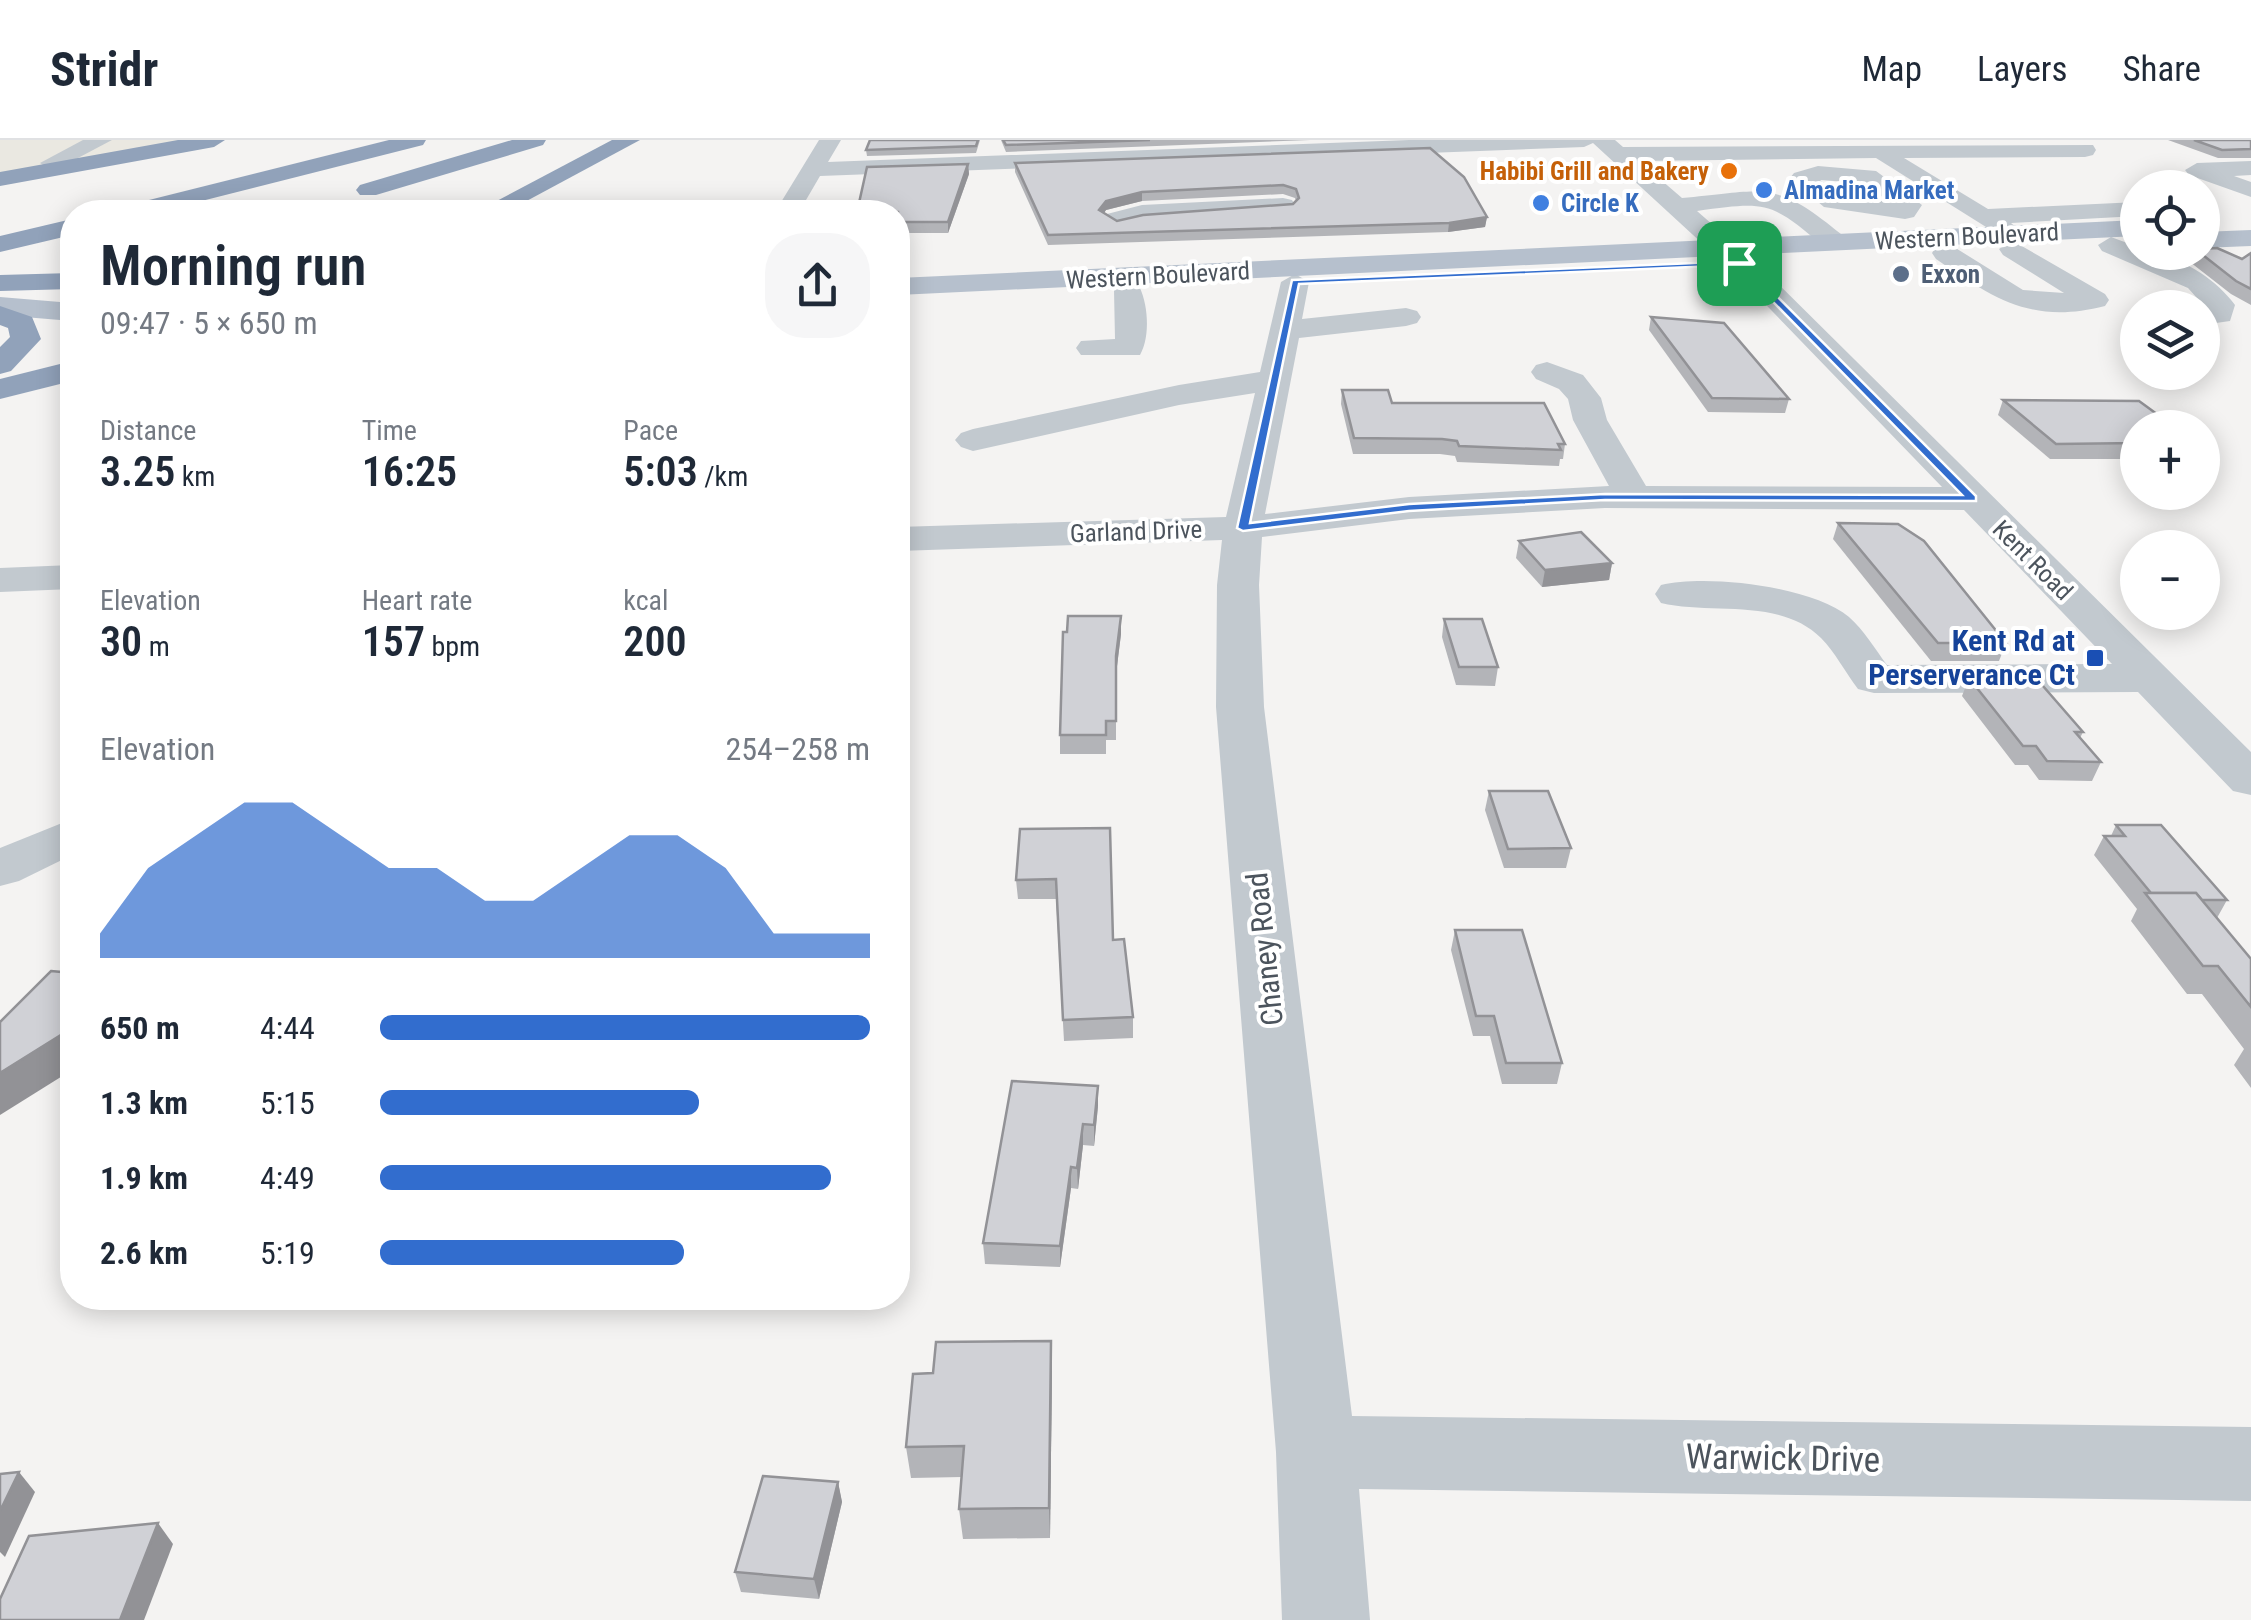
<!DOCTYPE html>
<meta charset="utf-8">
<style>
:root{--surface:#fff;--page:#f6f6f7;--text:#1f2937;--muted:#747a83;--line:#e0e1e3;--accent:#326dce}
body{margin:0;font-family:"Roboto Condensed",sans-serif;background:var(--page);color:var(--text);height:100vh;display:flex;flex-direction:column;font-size:38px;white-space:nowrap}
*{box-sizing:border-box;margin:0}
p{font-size:32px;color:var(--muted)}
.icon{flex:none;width:55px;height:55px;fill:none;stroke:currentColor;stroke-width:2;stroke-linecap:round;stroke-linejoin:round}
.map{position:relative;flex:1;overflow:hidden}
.drawer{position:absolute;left:60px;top:60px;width:850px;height:1110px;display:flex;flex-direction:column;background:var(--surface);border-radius:40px;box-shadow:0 5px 25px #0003}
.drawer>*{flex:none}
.tools{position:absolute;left:2120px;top:30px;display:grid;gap:20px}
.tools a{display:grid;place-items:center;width:100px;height:100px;border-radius:50%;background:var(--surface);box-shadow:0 5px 25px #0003;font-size:50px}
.pin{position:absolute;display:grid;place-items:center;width:85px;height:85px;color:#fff;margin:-42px;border-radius:20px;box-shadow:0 5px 15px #0006}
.round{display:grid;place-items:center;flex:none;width:105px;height:105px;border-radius:40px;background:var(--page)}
.overview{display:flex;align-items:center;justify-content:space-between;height:170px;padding:0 40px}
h1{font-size:55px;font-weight:600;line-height:75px}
.metrics{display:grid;grid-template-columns:repeat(3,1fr);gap:15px;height:170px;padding:10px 40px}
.metrics div{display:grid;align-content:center}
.metrics b{font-size:42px;font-weight:600}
.metrics small{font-size:28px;font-weight:400}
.metrics p{font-size:28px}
.chart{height:280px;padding:20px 40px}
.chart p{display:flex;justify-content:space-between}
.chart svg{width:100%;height:180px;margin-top:10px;fill:var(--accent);opacity:.7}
ul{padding:0 40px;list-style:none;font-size:32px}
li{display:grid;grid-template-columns:160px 120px 1fr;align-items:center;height:75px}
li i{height:25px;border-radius:12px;background:var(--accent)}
header{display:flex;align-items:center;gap:60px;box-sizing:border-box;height:140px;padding:0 50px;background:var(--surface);border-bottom:2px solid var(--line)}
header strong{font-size:48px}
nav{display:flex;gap:55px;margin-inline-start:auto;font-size:35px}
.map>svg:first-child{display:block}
.commercial{fill:#eae8e1}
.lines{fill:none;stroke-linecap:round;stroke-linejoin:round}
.minor{fill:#c2c9cf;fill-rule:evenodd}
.major{fill:#b6c0cd;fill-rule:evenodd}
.highway{fill:#91a2ba;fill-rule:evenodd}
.wall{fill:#b3b4b8;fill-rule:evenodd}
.shaded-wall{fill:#929296}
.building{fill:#d0d1d6;stroke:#929296;stroke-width:2.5;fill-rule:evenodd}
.route{fill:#326dce;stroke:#fff;stroke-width:2.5;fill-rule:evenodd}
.food-dot{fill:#e8710a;stroke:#fff;stroke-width:4}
.shop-dot{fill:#3f7fe0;stroke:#fff;stroke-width:4}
.service-dot{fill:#5c6f8a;stroke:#fff;stroke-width:4}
.transit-dot{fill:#1a4fb4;stroke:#fff;stroke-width:4}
.labels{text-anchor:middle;stroke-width:8;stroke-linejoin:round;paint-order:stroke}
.far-food-label{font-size:25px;font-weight:bold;fill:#c56008;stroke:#fff;text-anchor:end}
.far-shop-label{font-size:25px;font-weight:bold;fill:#366cbe;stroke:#fff;text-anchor:start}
.far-street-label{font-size:25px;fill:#4c545d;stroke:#fff}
.far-service-label{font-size:25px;font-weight:bold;fill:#4e5e75;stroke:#fff;text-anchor:start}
.transit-label{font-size:30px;font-weight:bold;fill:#164399;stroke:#fff;text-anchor:end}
.street-label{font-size:30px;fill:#4c545d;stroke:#fff}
.near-street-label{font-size:35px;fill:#4c545d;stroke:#fff}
</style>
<header>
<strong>Stridr</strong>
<nav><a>Map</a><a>Layers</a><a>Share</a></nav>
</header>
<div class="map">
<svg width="2251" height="1480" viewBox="0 0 2251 1480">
<rect width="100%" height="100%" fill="#f4f3f2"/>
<path class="commercial" d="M0,0h195l-195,35z"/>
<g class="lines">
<g class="minor">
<path d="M83,0h29l-53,28 -8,2 -11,-7z"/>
<path d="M819,0h22l-13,22 581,-22h206l8,7 470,-2 3,5 -3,5 -8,2 -181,1 84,51 150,-7v14l-127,7 13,11 -11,7 92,53 4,6 -4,6c-74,19 -112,-8 -169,-47l-4,-6 4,-6h18l69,43 41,3 -61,-38 -4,-6 11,-7 -134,-84 -237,3 43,37c83,-7 91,-20 159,36l4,6 -4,6h-18c-53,-46 -58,-44 -126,-35l65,57 489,484v43l-18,-4 -95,-99 -264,1 -16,-4c-13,-17 -23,-37 -37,-51 -41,-41 -110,-23 -160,-35l-6,-9 6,-9c46,-11 150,1 188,32 15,13 26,32 38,48l225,-1 -148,-154 -359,-2 -196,11 -147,18 -3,48 5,122 88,709 899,11v74l-892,-12 11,131h-88l-6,-168 -60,-745 1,-122 5,-45 -324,11v-24l328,-10 29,-124 -76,12 -206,46 -12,-4 -6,-7 6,-7 12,-4 206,-44 81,-13 21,-90 14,-8 14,8 -7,37 104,-11 11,3 4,6 -4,6 -11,3 -107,12 -34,176 144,-17 200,-11 -36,-66 -5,-21 -9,-10 -23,-10 -5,-7 5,-7 11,-3 36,13 18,23 6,22 39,66 296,1 -200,-207 -149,-137 -9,4 -764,29 -21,36h-24z"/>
<path d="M2251,21v14l-17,1 17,6v15l-62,-22 -4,-5 12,-7z"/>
<path d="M1818,26l58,5 46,34 -8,12 -9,2 -81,-12 -34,-29 4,-5zM1820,40l42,3 28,19 -50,-6z"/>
<path d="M1283,58l9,2 3,5 -3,5 -150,11 -26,6 -13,-8 4,-5 35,-9z"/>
<path d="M2111,97l27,10v5c35,0 76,24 97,53l-5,16 -28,4 -2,-17 5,-1 -17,-19 -86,-37 -4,-6z"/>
<path d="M1128,141l10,3c10,18 13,52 2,71h-59l-5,-7 5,-7 34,-2 -1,-49 4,-6z"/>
<path d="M72,425v24l-72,3v-24z"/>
<path d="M72,679v36l-53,26 -19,5v-38z"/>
</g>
<g class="major">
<path d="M2138,80v16l-1240,59v-17z"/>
<path d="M2251,90v16l-49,2v-16z"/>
<path d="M0,157l72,6v18l-72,-6z"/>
</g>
<g class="highway">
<path d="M178,0h47l-11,7 -214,39v-14z"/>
<path d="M389,0h37l-3,5 -265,67h-40l3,-5z"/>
<path d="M512,0h34l-3,5 -167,50h-16l-4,-5 4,-5z"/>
<path d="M612,0h28l-134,72h-30z"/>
<path d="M72,79v16l-72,17v-16z"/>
<path d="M72,133v16l-72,2v-16z"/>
<path d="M0,166l32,11 9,22 -30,32 -11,3v-27l10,-10 -2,-9 -8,-3z"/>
<path d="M72,221v20l-72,18v-20z"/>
</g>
</g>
<g class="wall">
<path d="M980,0l-4,13 -109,3 -1,-6z"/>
<path d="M1001,0h309l-304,12z"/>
<path d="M2168,0h83v18h-33z"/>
<path d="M1430,8l57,69 -2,10 -37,5 -400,13 -33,-73v-9zM1283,54l12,4 1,3 -3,3 -176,17 -13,-8 2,-3 36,-9z"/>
<path d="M968,24l1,10 -21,59h-50v-21z"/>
<path d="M2194,112l48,7 9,-6v52l-20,-11 -41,-32z"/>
<path d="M1651,177l138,82 -4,14 -77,-1 -59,-82z"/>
<path d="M1342,250l50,13 173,41 -2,15h-3l-1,7 -102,-4 -2,-6 -15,-2h-87l-12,-50z"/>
<path d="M2003,260l135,28v31h-88l-52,-44z"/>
<path d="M1838,383l168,120 -7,18h-68l-98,-122z"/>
<path d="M1519,401l93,22 -3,17 -67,7 -26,-29z"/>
<path d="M1121,476v18l-5,40v66h-10v14h-46v-19l7,-103z"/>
<path d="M1444,479l54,48 -3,19 -39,-1 -14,-48z"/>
<path d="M1969,538l114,54 -3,6 21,24 -9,19 -53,-1 -11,-15h-13l-53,-69z"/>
<path d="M1489,651l82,57 -5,20h-62l-19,-58z"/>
<path d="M2116,685l111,75 -10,18 34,41v129l-17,-23 10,-16 -42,-55h-15l-56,-73 6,-12 -43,-54 10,-19h7z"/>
<path d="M1020,689l93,111 20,77v21l-69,3 -8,-142h-38l-2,-19z"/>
<path d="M1455,790l107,133 -5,21h-55l-12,-48h-17l-22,-86z"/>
<path d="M1098,966l-4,40 -11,-1 -5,44 -7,-1 -11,79 -75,-3 -2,-21z"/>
<path d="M1051,1201l1,30 -2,167 -87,1 -4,-30 3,-32 -51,1 -5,-31 27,-74z"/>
<path d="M838,1342l4,20 -23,97 -78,-7 -6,-20z"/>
</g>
<g class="shaded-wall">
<path d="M968,24l1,10 -21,59v-11z"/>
<path d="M1142,52v9l-36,9 -7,10v-10l7,-9z"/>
<path d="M1487,77l-2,10 -37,5 1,-9z"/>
<path d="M1612,423l-3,17 -67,7 3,-17z"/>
<path d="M1121,476v18l-5,40v-18z"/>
<path d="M72,888v42l-72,45v-42z"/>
<path d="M1098,946v20l-4,40v-21z"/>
<path d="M1083,984v21l-5,44 -1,-21z"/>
<path d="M1071,1027v21l-11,79v-21z"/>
<path d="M1051,1201l1,30 -2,167 -1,-30z"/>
<path d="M19,1332l16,20 -30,65 -5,-5v-41z"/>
<path d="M838,1342l4,20 -23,97 -5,-20z"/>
<path d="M158,1383l15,21 -29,76h-24z"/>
</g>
<g class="building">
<path d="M870,0h108l-2,6 -110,4z"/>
<path d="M1003,0h147l-144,5z"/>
<path d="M2194,0h57v9l-29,1z"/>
<path d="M1430,8l34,29 23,40 -38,6 -401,12 -33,-72zM1283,45l13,4 3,9 -6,6 -150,11 -26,6 -18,-11 7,-9 36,-9z"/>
<path d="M968,24l-20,58h-50v-10h-41l10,-45z"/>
<path d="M2217,108l25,11 9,-6v36l-15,-8 -37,-29h3v-3z"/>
<path d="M1651,177l73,6 65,76 -77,-1z"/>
<path d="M1342,250h46l4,13h152l21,41h-7l3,6 -102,-4 -2,-5 -15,-2 -88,-1z"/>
<path d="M2003,260l136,1 37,27h-38v15l-82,1z"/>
<path d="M1838,383l60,1 26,17 82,102h-68z"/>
<path d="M1581,392l31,31 -67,7 -26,-29z"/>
<path d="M1068,476h53l-5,40v65h-10v14h-46l3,-103h4z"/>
<path d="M1444,479h38l16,48h-39z"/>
<path d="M1969,538h67l47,54h-8l26,30 -54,-1 -11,-15h-13z"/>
<path d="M1489,651h59l23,57 -63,1z"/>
<path d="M2116,685h45l66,75h-25l-6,-7h-45l-47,-57h21z"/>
<path d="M1110,688l3,112 11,-1 9,78 -70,3 -7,-141 -40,1 4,-51z"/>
<path d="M2145,753h51l55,66v48l-33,-41h-15z"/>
<path d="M1455,790h67l40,133h-56l-12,-47h-18z"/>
<path d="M51,831l21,2v55l-72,45v-51z"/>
<path d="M1012,941l86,5 -4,39 -11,-1 -6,44 -6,-1 -11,79 -77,-3z"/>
<path d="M1051,1201l-2,167 -90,1 5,-63 -58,1 7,-73 20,-1 3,-31z"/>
<path d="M19,1332l-19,39v-37z"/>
<path d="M763,1336l75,6 -24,97 -79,-7z"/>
<path d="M158,1383l-38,97h-120v-21l29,-63z"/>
</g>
<path class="route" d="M1742,121l234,235v5l-371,-1 -196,11 -166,20 -6,-3 55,-248zM1737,125l225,230 -357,-1 -196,10 -159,19 49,-239z"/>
<circle class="food-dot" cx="1729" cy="31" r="10"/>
<g class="shop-dot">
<circle cx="1764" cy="50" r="10"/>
<circle cx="1541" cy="63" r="10"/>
</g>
<circle class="service-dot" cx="1901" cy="134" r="10"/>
<rect class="transit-dot" x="2085" y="508" width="20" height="20" rx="5"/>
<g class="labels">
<g class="far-food-label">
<text x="1709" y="40">Habibi Grill and Bakery</text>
</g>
<g class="far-shop-label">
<text x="1784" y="59">Almadina Market</text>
<text x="1561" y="72">Circle K</text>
</g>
<g class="far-street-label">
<text transform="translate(1967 96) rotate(-3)" y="9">Western Boulevard</text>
<text transform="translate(1158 135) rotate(-3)" y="9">Western Boulevard</text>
<text transform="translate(1136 391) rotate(-2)" y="9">Garland Drive</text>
<text transform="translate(2033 420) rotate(45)" y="9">Kent Road</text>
</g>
<g class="far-service-label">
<text x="1921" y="143">Exxon</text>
</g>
<g class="transit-label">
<text x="2075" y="511">Kent Rd at<tspan x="2075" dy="34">Perserverance Ct</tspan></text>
</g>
<g class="street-label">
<text transform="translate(1265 809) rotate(-96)" y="10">Chaney Road</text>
</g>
<g class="near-street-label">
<text transform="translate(1783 1318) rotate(1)" y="12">Warwick Drive</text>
</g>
</g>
</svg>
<div class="tools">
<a><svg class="icon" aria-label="locate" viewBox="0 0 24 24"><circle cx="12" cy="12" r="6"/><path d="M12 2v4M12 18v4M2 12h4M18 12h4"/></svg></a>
<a><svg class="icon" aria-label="layers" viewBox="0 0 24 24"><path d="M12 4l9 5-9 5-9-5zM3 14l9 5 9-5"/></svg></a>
<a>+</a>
<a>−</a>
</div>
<div class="pin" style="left:1739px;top:123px;background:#1e9e55"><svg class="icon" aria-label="arrive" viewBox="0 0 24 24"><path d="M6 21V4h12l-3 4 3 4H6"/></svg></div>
<section class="drawer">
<div class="overview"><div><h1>Morning run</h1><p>09:47 · 5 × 650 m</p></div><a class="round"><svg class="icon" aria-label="share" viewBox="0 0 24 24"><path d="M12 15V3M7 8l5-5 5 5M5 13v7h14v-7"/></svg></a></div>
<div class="metrics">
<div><p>Distance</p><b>3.25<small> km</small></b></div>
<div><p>Time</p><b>16:25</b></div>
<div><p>Pace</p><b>5:03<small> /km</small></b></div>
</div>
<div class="metrics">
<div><p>Elevation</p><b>30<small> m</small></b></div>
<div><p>Heart rate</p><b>157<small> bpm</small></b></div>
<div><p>kcal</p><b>200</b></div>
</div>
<div class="chart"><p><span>Elevation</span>254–258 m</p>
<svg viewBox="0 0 160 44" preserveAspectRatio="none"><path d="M0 44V38L10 22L20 14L30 6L40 6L50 14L60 22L70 22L80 30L90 30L100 22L110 14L120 14L130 22L140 38L150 38L160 38V44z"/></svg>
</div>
<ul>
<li><b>650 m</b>4:44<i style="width:100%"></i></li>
<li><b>1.3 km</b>5:15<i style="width:65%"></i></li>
<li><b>1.9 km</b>4:49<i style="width:92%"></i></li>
<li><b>2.6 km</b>5:19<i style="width:62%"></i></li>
</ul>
</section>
</div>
